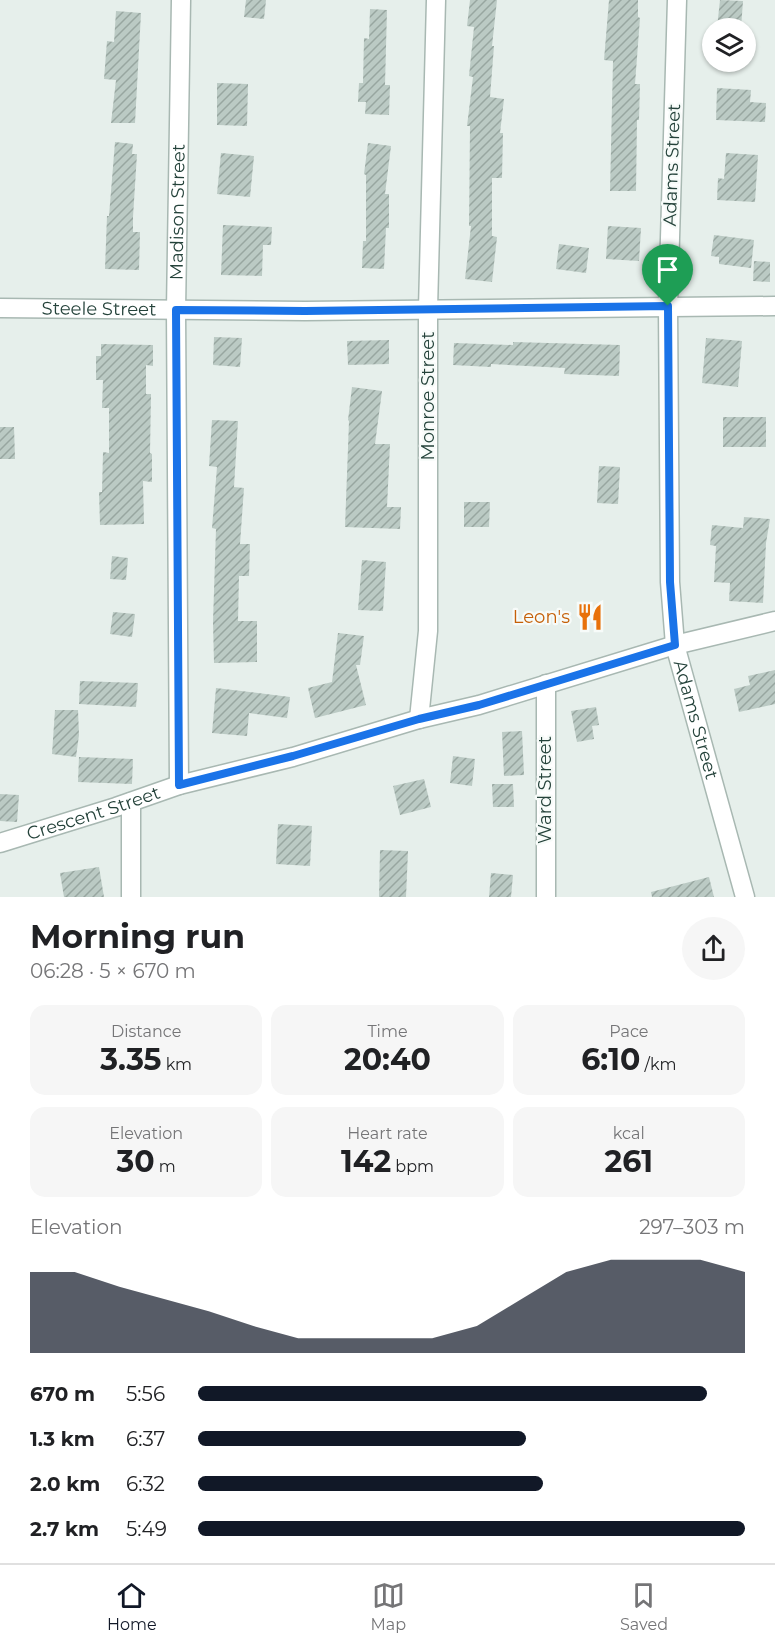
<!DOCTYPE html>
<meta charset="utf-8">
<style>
:root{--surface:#fff;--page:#f6f6f6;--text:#202124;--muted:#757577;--line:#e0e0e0;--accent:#111827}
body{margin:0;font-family:Montserrat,sans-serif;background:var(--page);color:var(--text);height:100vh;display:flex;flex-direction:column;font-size:22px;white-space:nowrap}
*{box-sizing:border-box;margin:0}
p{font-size:20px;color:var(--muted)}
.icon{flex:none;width:33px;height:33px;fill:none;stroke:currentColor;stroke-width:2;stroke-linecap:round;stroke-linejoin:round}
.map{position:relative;height:897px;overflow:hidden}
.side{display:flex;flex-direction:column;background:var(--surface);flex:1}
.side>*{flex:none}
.fabs{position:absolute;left:702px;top:18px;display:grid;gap:12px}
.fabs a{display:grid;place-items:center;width:54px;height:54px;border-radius:50%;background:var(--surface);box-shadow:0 2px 4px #0004;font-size:30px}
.pin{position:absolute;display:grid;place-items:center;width:51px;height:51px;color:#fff;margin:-62px -26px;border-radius:50% 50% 50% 0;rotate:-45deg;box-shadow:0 0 6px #0007}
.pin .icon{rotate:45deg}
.round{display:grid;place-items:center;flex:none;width:63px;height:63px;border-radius:32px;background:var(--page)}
.summary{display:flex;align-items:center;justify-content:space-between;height:102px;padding:0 30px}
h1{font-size:33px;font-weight:700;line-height:45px}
.figures{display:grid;grid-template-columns:repeat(3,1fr);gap:9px;height:102px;padding:6px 30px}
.figures div{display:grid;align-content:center;border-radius:15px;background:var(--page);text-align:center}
.figures b{font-size:30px;font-weight:700}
.figures small{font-size:16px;font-weight:400}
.figures p{font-size:16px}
.chart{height:168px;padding:12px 30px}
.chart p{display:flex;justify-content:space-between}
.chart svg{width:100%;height:108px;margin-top:6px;fill:var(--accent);opacity:.7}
ul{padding:0 30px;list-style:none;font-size:20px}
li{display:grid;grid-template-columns:96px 72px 1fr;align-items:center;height:45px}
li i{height:15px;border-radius:8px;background:var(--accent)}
.tab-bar{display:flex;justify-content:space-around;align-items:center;height:84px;border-top:2px solid var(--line);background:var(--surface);font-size:16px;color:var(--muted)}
.tab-bar a{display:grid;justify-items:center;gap:3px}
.tab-bar .selected{color:var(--accent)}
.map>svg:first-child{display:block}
.building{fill:url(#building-hatch)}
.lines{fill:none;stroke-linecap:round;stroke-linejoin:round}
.minor-casing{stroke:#a8b8b2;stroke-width:21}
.minor{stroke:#fff;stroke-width:18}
.route-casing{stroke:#fff;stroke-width:12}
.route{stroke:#1a73e8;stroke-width:8}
.labels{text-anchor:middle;stroke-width:4.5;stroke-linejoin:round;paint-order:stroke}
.street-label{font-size:18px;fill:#24423a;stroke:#f7fbf9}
.food-label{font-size:18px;fill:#c56008;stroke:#f7fbf9;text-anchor:end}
</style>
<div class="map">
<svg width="775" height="897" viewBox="0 0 775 897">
<defs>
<pattern id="building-hatch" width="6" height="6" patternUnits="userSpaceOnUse" patternTransform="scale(1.5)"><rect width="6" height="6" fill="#bbcac4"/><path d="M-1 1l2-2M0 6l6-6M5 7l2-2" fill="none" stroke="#98a6a0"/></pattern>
</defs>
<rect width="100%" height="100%" fill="#e6efeb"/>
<g class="building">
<path d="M246,0h20l-2,19 -20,-2z"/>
<path d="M470,0h27l-5,46h2l-4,51 14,2 -4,34h3l-1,45h-10v58l5,1 -5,45 -27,-3 6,-53h-2l1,-100h-3l6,-49 -4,-1 5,-49 -7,-1z"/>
<path d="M609,0h29v17l2,1 -5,66h5l-1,36h-2l-1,71h-26l3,-130 -9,-1z"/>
<path d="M720,0l23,1 -2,27h-24z"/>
<path d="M370,9l17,1 -2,75h5l-1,30 -24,-1 1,-12h-8l1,-19h4l1,-45 5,1z"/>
<path d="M116,11l25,2 -6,110h-24l5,-43 -12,-1 3,-38 7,1z"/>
<path d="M217,83l31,1 -1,42 -30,-1z"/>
<path d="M717,88l34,2 -1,12 16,1 -1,19 -49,-2z"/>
<path d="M115,142l18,2 -1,10h5l-4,63v15h7l-1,38 -34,-1 2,-53h2z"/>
<path d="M368,143l23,3 -6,48h4v34h-3l-2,41 -22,-1 1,-27h3v-66l-2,-1z"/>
<path d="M221,153l33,3 -4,41 -33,-3z"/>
<path d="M726,153l32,2 -3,47 -38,-2 1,-22 6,1z"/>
<path d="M223,225l49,2 -1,18h-8l-1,31 -41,-1z"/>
<path d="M608,226l33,2 -2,33 -33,-2z"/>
<path d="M714,235l40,5 -3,28 -32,-4v-7l-8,-1z"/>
<path d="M559,244l30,4 -3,25 -30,-4z"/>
<path d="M754,261l16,1v20l-17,-1z"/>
<path d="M214,337l28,1 -2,29 -27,-2z"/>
<path d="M706,338l36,3 -4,46 -36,-4z"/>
<path d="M389,340v24l-41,1 -1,-24z"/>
<path d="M513,342l107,3 -1,31 -55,-2 1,-6 -74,-4v3l-38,-2 1,-22 59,2z"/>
<path d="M101,344l52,1v21l-7,-1v29h5l-1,59 2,1v28l-9,-1 1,43 -44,1 -1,-33h3l1,-40 6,1v-45h-7l1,-28h-7v-24h5z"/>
<path d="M352,387l30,4 -7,53h15l-3,63h14l-1,22 -55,-2 4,-106 -1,-1z"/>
<rect x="723" y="417" width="43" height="30"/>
<path d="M212,420l26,1 -4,66 10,1 -4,56h10l-1,32h-10l-1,45h19v41l-43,1 -1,-41 3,-93 -4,-1 5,-61 -8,-1z"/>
<path d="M0,427h14l1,32h-15z"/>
<path d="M599,466l21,1 -2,37 -21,-1z"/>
<path d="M464,502h26l-1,25h-25z"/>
<path d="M744,517l26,2 -4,24 -3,60 -34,-2 1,-18 -16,-1 2,-36 -6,-1 2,-20 31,3z"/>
<path d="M112,556l16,2 -2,22 -16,-1z"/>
<path d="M362,560l24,2 -3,49 -25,-1z"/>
<path d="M113,612l22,2 -3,23 -22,-3z"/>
<path d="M338,633l26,3 -4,29h-4l10,40 -51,13 -7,-30 24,-6z"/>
<path d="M775,670v34l-36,8 -5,-23 16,-4 -2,-9z"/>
<path d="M80,681l58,2 -2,24 -57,-3z"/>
<path d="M216,688l74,9 -3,21 -38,-5 -2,23 -35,-3z"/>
<path d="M596,707l3,18 -7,1 2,13 -17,3 -6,-31z"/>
<path d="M55,710h23l1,25 -3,22 -24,-3z"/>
<path d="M522,731l2,44 -20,1 -2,-44z"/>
<path d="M453,756l22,3 -3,27 -22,-3z"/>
<path d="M79,757l54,2 -1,25 -54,-2z"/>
<path d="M424,779l7,28 -31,8 -7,-29z"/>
<path d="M492,784h21l1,23h-21z"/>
<path d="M0,794l19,1 -2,27 -17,-1z"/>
<path d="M278,824l34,2 -2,40 -34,-2z"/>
<path d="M380,850l28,1 -2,46h-27z"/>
<path d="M99,867l5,30h-40l-4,-24z"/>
<path d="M491,873l22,2 -2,22h-22z"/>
<path d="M709,877l5,20h-62l-1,-5z"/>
</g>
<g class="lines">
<defs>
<g id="minor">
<path id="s1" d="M677,0l-9,306 2,276 5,63 70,252"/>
<path id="s2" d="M0,308l305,3 470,-5"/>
<path d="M419,719l9,-88v-322l8,-309"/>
<path id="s3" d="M179,785l-3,-475 5,-310"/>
<path d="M131,802v95"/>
<path id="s4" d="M0,843l116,-36 63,-22 114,-28 126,-38 60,-14 196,-60 100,-24"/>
<path d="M546,897v-213"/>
</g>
</defs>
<use href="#minor" class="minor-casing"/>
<use href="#minor" class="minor"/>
</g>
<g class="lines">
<defs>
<path id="route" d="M668,306l2,276 5,63 -196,60 -60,14 -126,37 -114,29 -3,-475 129,1z"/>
</defs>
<use href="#route" class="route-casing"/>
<use href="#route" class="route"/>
</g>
<defs>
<symbol id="restaurant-bare" viewBox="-9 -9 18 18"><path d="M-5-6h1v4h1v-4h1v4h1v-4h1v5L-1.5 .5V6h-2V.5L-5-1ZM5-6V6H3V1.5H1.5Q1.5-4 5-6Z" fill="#e8710a" stroke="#f7fbf9" stroke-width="2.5" paint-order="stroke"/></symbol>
</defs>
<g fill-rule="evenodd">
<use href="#restaurant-bare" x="571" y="598" width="38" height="38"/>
</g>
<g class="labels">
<g class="street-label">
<text transform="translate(672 165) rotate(-88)" y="6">Adams Street</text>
<text dy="6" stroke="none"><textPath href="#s3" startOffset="573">Madison Street</textPath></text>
<text dy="6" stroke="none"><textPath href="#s2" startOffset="99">Steele Street</textPath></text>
<text transform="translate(428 396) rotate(-90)" y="6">Monroe Street</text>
<text dy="6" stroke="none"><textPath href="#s1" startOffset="723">Adams Street</textPath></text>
<text transform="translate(545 790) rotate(-90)" y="6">Ward Street</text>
<text dy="6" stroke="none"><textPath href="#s4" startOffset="98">Crescent Street</textPath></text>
</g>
<g class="food-label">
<text x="570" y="623">Leon's</text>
</g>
</g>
</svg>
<div class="fabs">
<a><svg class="icon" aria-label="layers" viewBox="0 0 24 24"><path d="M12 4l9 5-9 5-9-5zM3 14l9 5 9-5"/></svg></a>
</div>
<div class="pin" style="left:668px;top:306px;background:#1e9e55"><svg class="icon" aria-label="arrive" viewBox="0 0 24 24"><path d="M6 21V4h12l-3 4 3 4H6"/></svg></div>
</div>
<section class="side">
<div class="summary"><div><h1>Morning run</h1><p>06:28 · 5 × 670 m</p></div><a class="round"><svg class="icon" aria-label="share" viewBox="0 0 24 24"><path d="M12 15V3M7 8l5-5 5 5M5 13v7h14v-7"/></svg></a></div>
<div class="figures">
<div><p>Distance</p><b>3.35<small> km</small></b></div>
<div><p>Time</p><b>20:40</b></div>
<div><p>Pace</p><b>6:10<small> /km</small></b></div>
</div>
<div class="figures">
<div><p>Elevation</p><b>30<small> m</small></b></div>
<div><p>Heart rate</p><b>142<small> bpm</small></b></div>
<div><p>kcal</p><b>261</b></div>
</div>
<div class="chart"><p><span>Elevation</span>297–303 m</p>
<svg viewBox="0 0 160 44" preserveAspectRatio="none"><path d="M0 44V11L10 11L20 17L30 22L40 27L50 33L60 38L70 38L80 38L90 38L100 33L110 22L120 11L130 6L140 6L150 6L160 11V44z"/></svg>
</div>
<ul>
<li><b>670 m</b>5:56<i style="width:93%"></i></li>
<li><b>1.3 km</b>6:37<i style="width:60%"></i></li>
<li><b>2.0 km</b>6:32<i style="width:63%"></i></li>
<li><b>2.7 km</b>5:49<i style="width:100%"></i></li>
</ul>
</section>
<nav class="tab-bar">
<a class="selected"><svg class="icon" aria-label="home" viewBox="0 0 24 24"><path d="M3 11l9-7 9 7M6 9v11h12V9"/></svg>Home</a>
<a><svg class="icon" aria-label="map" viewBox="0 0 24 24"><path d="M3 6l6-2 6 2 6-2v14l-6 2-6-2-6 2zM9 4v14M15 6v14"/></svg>Map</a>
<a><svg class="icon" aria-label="saved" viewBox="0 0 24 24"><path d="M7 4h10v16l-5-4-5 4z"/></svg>Saved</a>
</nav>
